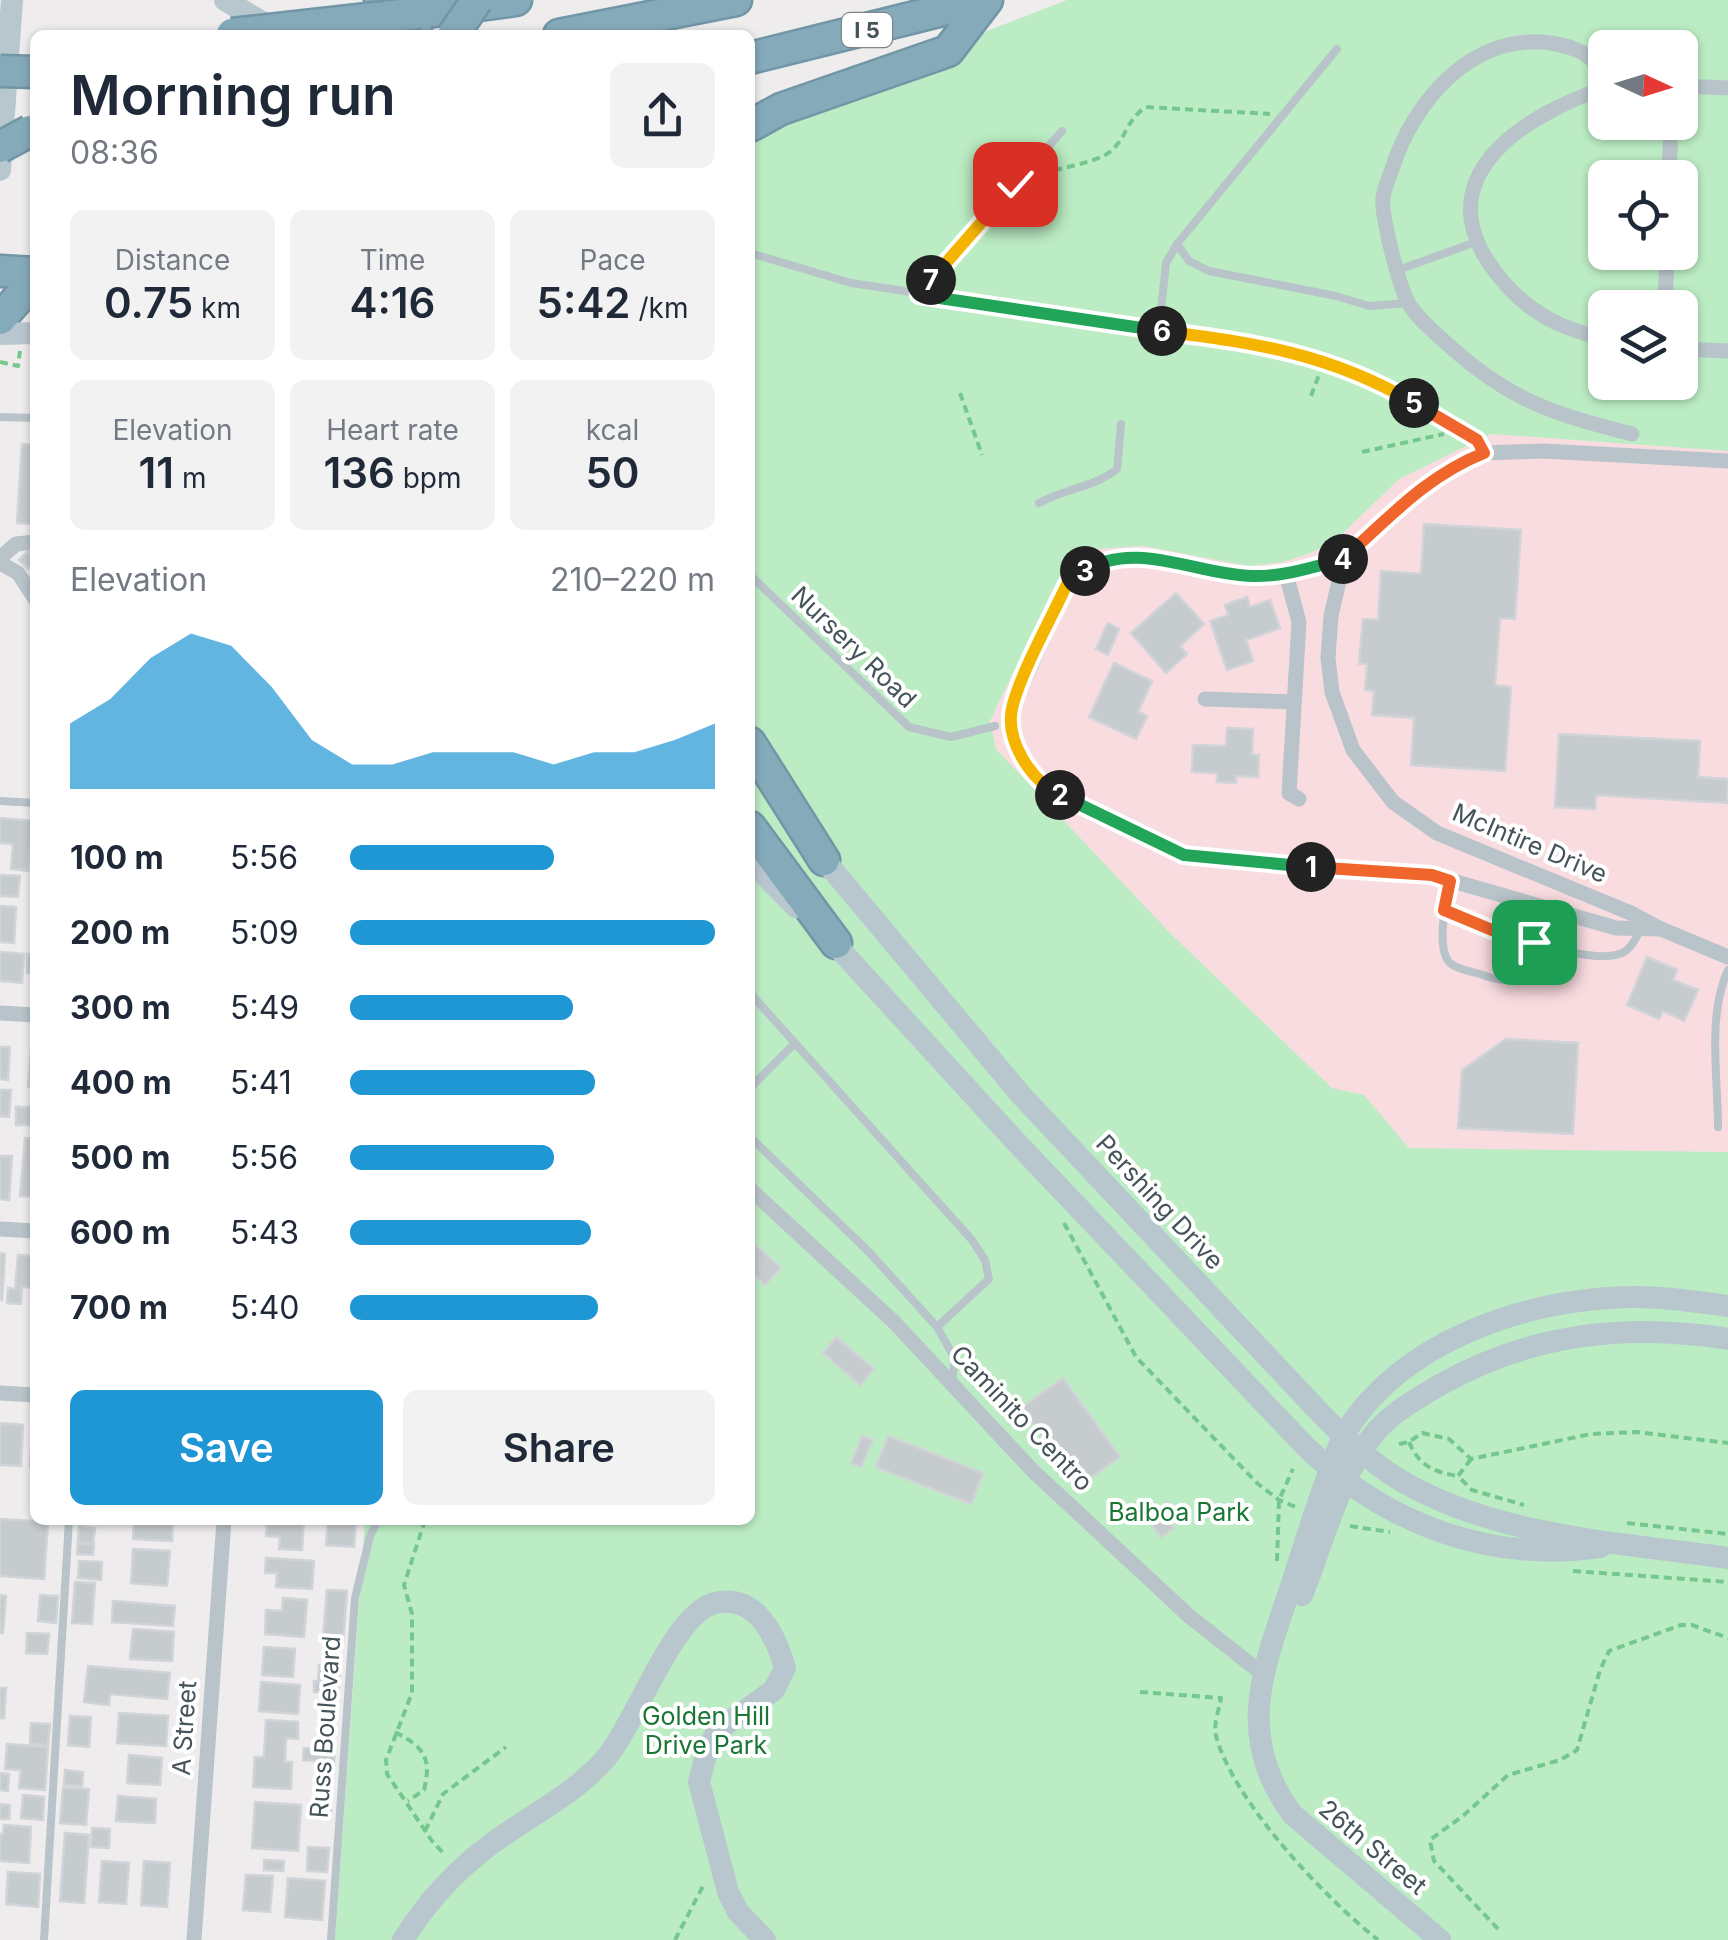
<!DOCTYPE html>
<meta charset="utf-8">
<style>
:root{--surface:#fff;--page:#f2f2f3;--text:#1f2937;--muted:#747a83;--accent:#2097d5}
body{margin:0;font-family:Inter,sans-serif;background:var(--page);color:var(--text);height:100vh;display:flex;flex-direction:column;font-size:38px;white-space:nowrap}
*{box-sizing:border-box;margin:0}
p{font-size:32px;color:var(--muted)}
.icon{flex:none;width:55px;height:55px;fill:none;stroke:currentColor;stroke-width:2;stroke-linecap:round;stroke-linejoin:round}
.map{position:relative;flex:1;overflow:hidden}
.details{position:absolute;left:30px;top:30px;width:725px;height:1495px;display:flex;flex-direction:column;background:var(--surface);border-radius:15px;box-shadow:0 2px 8px #0004}
.details>*{flex:none}
.needle{width:65px;rotate:94deg}
.controls{position:absolute;left:1588px;top:30px;display:grid;gap:20px}
.controls a{display:grid;place-items:center;width:110px;height:110px;border-radius:15px;background:var(--surface);box-shadow:0 2px 8px #0004;font-size:50px}
.pin{position:absolute;display:grid;place-items:center;width:85px;height:85px;color:#fff;margin:-42px;border-radius:20px;box-shadow:0 5px 15px #0006}
.km{position:absolute;width:50px;height:50px;margin:-25px;border-radius:50%;background:#222;color:#fff;font-size:28px;line-height:50px;text-align:center}
.round{display:grid;place-items:center;flex:none;width:105px;height:105px;border-radius:15px;background:var(--page)}
.headline{display:flex;align-items:center;justify-content:space-between;height:170px;padding:0 40px}
h1{font-size:55px;font-weight:600;line-height:75px}
.figures{display:grid;grid-template-columns:repeat(3,1fr);gap:15px;height:170px;padding:10px 40px}
.figures div{display:grid;align-content:center;border-radius:15px;background:var(--page);text-align:center}
.figures b{font-size:42px;font-weight:600}
.figures small{font-size:28px;font-weight:400}
.figures p{font-size:28px}
.chart{height:280px;padding:20px 40px}
.chart p{display:flex;justify-content:space-between}
.chart svg{width:100%;height:180px;margin-top:10px;fill:var(--accent);opacity:.7}
.button{display:flex;gap:20px;margin-top:auto;padding:20px 40px}
.button a{flex:1;height:115px;border-radius:15px;background:var(--accent);color:#fff;font-size:40px;font-weight:600;line-height:115px;text-align:center}
.button a+a{background:var(--page);color:var(--text)}
ul{padding:0 40px;list-style:none;font-size:32px}
li{display:grid;grid-template-columns:160px 120px 1fr;align-items:center;height:75px}
li i{height:25px;border-radius:12px;background:var(--accent)}
.map>svg:first-child{display:block}
.medical{fill:#f9dce0}
.green{fill:#bbecc3;fill-rule:evenodd}
.building{fill:#c6cbce;stroke:#d0d4d8;stroke-width:2.5}
.lines{fill:none;stroke-linecap:round;stroke-linejoin:round}
.highway-casing{stroke:#7196a5;stroke-width:35}
.path{stroke:#75c88d;stroke-width:4;stroke-dasharray:8 5;stroke-linecap:butt}
.lane{stroke:#b8c4c9;stroke-width:8}
.street{stroke:#b8c4c9;stroke-width:15}
.secondary{stroke:#b8c7ce;stroke-width:22}
.highway{stroke:#85aaba;stroke-width:30}
.highway-bridge-casing{stroke:#7196a5;stroke-width:35;stroke-linecap:butt}
.highway-bridge{stroke:#85aaba;stroke-width:30}
.split-1-casing{stroke:#fff;stroke-width:20}
.split-2-casing{stroke:#fff;stroke-width:20}
.split-3-casing{stroke:#fff;stroke-width:20}
.split-4-casing{stroke:#fff;stroke-width:20}
.split-5-casing{stroke:#fff;stroke-width:20}
.split-6-casing{stroke:#fff;stroke-width:20}
.split-7-casing{stroke:#fff;stroke-width:20}
.split-8-casing{stroke:#fff;stroke-width:20}
.split-1{stroke:#f0652b;stroke-width:12}
.split-2{stroke:#22a559;stroke-width:12}
.split-3{stroke:#f5b400;stroke-width:12}
.split-4{stroke:#22a559;stroke-width:12}
.split-5{stroke:#f0652b;stroke-width:12}
.split-6{stroke:#f5b400;stroke-width:12}
.split-7{stroke:#22a559;stroke-width:12}
.split-8{stroke:#f5b400;stroke-width:12}
.labels{text-anchor:middle;stroke-width:8;stroke-linejoin:round;paint-order:stroke}
.shield{fill:#fff;stroke:#7d878b;stroke-width:2.5}
.shield-label{font-size:22px;font-weight:bold;fill:#455459}
.street-label{font-size:25px;fill:#455459;stroke:#fff}
.park-label{font-size:25px;fill:#1a7634;stroke:#fff}
</style>
<div class="map">
<svg width="1728" height="1940" viewBox="0 0 1728 1940">
<rect width="100%" height="100%" fill="#efeced"/>
<path class="medical" d="M1491,434l237,17v701l-322,-2 -42,-55 -32,-7 -332,-317 -10,-50 63,-132 41,-40 50,-3 105,20 34,-4 30,-10 25,-14 61,-59z"/>
<path class="green" d="M1067,0h661v451l-237,-17 -92,45 -61,59 -25,14 -30,10 -34,4 -105,-20 -50,3 -41,40 -63,132 6,28 176,186 160,153 32,7 45,53 319,4v788h-1393l30,-420h385v-1397zM1605,48h75v74h-75zM1605,178h75v74h-75zM1605,308h75v74h-75z"/>
<g class="building">
<path d="M22,444l13,1v79l-18,-1z"/>
<path d="M1424,524l97,6 -6,89 -15,-1 -5,67 16,2 -6,84 -94,-6 3,-47 -42,-3 2,-24 -9,-1 2,-26h-8l4,-45 15,1 3,-49 40,3z"/>
<path d="M28,551l7,12 -7,6 -9,-9z"/>
<path d="M1176,593l28,31 -24,22 7,8 -21,19 -35,-40z"/>
<path d="M1247,597l3,10 20,-7 10,28 -34,12 7,21 -26,9 -17,-49 18,-6 -3,-10z"/>
<path d="M1108,623l11,6 -11,26 -12,-6z"/>
<path d="M1114,663l38,18 -14,31 9,4 -11,23 -47,-22z"/>
<path d="M1227,728l26,1 -1,26h7l-1,22 -22,-1v7l-19,-1v-9l-25,-1 1,-27 33,1z"/>
<path d="M1559,734l141,7 -2,36 30,2 -1,24 -131,-8 -1,14 -40,-2z"/>
<path d="M0,818l32,3 -4,50 -17,-2 2,-25 -13,-1z"/>
<path d="M0,875l20,1 -2,21 -18,-1z"/>
<path d="M0,906l16,1 -2,36 -14,-1z"/>
<path d="M0,952l24,2 -2,29 -22,-2z"/>
<path d="M27,954h8v23l-2,-4h-6z"/>
<path d="M1647,957l30,13 -4,10 25,10 -14,31 -21,-10 -4,8 -32,-14z"/>
<path d="M1506,1039l72,4 -5,91 -115,-6 4,-58z"/>
<path d="M0,1047h10l-2,33 -8,-1z"/>
<path d="M31,1052h4v35h-7z"/>
<path d="M0,1090h11l-2,27 -9,-1z"/>
<rect x="16" y="1107" width="19" height="18"/>
<path d="M25,1138l10,1v58l-15,-1z"/>
<path d="M0,1156h12l-3,44 -9,-1z"/>
<path d="M750,1240l31,28 -16,17 -15,-14z"/>
<path d="M0,1253l5,1 -3,46 -2,-1z"/>
<path d="M18,1255l17,1v32l-13,-1 -1,17 -14,-1 1,-15 7,1z"/>
<path d="M836,1337l38,32 -14,16 -37,-32z"/>
<path d="M1063,1378l57,79 -41,29 -57,-79z"/>
<path d="M0,1423l23,2 -2,41 -21,-1z"/>
<path d="M862,1436l11,4 -12,27 -10,-4z"/>
<path d="M888,1436l95,37 -12,31 -95,-37z"/>
<path d="M32,1440h3v26h-5z"/>
<path d="M1168,1502l10,13 -7,6 -10,-13z"/>
<path d="M1155,1503l19,25 -13,9 -19,-24z"/>
<path d="M0,1519l48,3 -4,57 -44,-3z"/>
<path d="M134,1520h39l-1,21 -39,-2z"/>
<path d="M267,1520h37l-2,30 -23,-1 1,-12 -14,-1z"/>
<path d="M328,1520l28,1 -2,26 -28,-2z"/>
<path d="M79,1526l16,2 -2,16 -15,-2z"/>
<path d="M78,1543l16,1 -1,11 -16,-1z"/>
<path d="M133,1549l37,2 -3,35 -36,-3z"/>
<path d="M266,1558l48,3 -2,28 -36,-2 1,-14h-12z"/>
<path d="M79,1561l23,1 -1,18 -23,-2z"/>
<path d="M75,1582l20,1 -3,41 -20,-1z"/>
<path d="M327,1590l20,1 -4,51 -20,-2z"/>
<path d="M0,1595l6,1 -3,37h-3z"/>
<path d="M40,1595l18,1 -2,27 -18,-2z"/>
<path d="M283,1598l24,2 -3,37 -39,-3 1,-24 16,1z"/>
<path d="M113,1601l62,5 -2,20 -61,-4z"/>
<path d="M133,1629l41,3 -2,29 -42,-2z"/>
<path d="M27,1633l22,1 -2,20 -21,-1z"/>
<path d="M264,1647l31,2 -2,28 -31,-2z"/>
<path d="M319,1665l21,1 -1,15 -21,-1z"/>
<path d="M88,1666l82,7 -3,26 -57,-5 -1,11 -25,-3z"/>
<path d="M314,1681l25,1 -1,11 -24,-1z"/>
<path d="M261,1682l39,3 -2,29 -39,-3z"/>
<path d="M0,1688h6l-2,30h-4z"/>
<path d="M119,1713l49,3 -2,30 -49,-3z"/>
<path d="M70,1716l21,1 -2,30 -21,-2z"/>
<path d="M266,1720l32,2v17l-12,-1 -1,24h7l-1,27 -38,-2 2,-30h9z"/>
<path d="M31,1723l19,1 -2,21 -18,-1z"/>
<path d="M7,1744l41,3 -3,43 -26,-2 2,-18 -16,-1z"/>
<path d="M304,1748l31,2 -1,12 -31,-2z"/>
<path d="M129,1755l33,3 -2,27 -33,-2z"/>
<path d="M65,1770l18,2 -1,14 -18,-1z"/>
<path d="M0,1773l9,1 -1,17 -8,-1z"/>
<path d="M63,1788l26,1 -3,36 -26,-2z"/>
<path d="M23,1795l21,2 -1,23 -22,-2z"/>
<path d="M118,1796l38,3 -1,24 -39,-2z"/>
<path d="M255,1802l46,3 -3,46 -46,-3z"/>
<path d="M0,1804l10,1 -1,14h-9z"/>
<path d="M311,1807l20,1 -1,11 -20,-1z"/>
<path d="M4,1825l27,2 -2,36 -29,-2v-27h3z"/>
<path d="M92,1828l18,1 -1,19 -18,-1z"/>
<path d="M65,1833l24,2 -5,68 -24,-2z"/>
<path d="M308,1847l21,1 -2,24 -20,-1z"/>
<path d="M264,1860l20,1 -1,10 -19,-1z"/>
<path d="M102,1861l27,2 -3,41 -27,-2z"/>
<path d="M144,1861l26,2 -3,44 -26,-2z"/>
<path d="M8,1872l32,2 -2,33 -32,-3z"/>
<path d="M246,1875l27,1 -3,36 -27,-2z"/>
<path d="M288,1878l37,3 -3,39 -37,-3z"/>
</g>
<g class="lines">
<defs>
<g id="highway">
<path d="M380,0l37,35"/>
<path d="M420,13l96,-13"/>
<path d="M559,35l177,-35"/>
<path d="M750,58l233,-58"/>
<path d="M750,126l31,-17 167,-58 39,-51"/>
<path d="M0,271l35,2"/>
<path d="M0,319l35,-40"/>
<path d="M750,743l74,117"/>
<path d="M750,827l86,116"/>
</g>
</defs>
<use href="#highway" class="highway-casing"/>
<g class="path">
<path d="M1042,174c17,-6 57,-12 69,-23 16,-14 15,-31 35,-44l124,7"/>
<path d="M0,362l18,4 2,-15"/>
<path d="M960,393l22,62"/>
<path d="M1311,396l8,-21"/>
<path d="M1362,452l82,-18"/>
<path d="M1064,1223l72,134 122,127 21,16 19,8"/>
<path d="M1409,1442c10,24 25,30 49,34"/>
<path d="M1399,1444l10,-2 13,-9 27,6 22,20 120,-25 45,-2 92,11"/>
<path d="M1471,1459l-13,17 14,14 52,15"/>
<path d="M425,1520l-21,65 8,29v79l-26,67 1,14 45,67 13,14"/>
<path d="M1627,1523l101,11"/>
<path d="M1350,1526l40,6"/>
<path d="M1277,1561l2,-61 14,-31"/>
<path d="M1573,1571l155,11"/>
<path d="M1140,1692l81,6c-2,12 -8,27 -5,38 18,66 108,161 162,204"/>
<path d="M395,1732c29,15 37,26 29,58l-16,11"/>
<path d="M425,1831l18,-37 63,-47"/>
<path d="M1498,1929l-64,-68 -4,-21 34,-25 44,-40 52,-15 17,-10 23,-80 9,-19 72,-26h11l36,13"/>
<path d="M675,1940l29,-56"/>
</g>
<g class="lane">
<path d="M1337,49l-160,195 12,17 20,10 127,25 33,10 39,-3"/>
<path d="M750,253l101,30 399,59 52,12 74,27 101,59 7,13"/>
<path d="M1398,270l78,-28"/>
<path d="M919,295l143,-164"/>
<path d="M1159,330l7,-67 11,-19"/>
<path d="M0,417l35,1"/>
<path d="M1039,503c25,-14 56,-16 78,-34l4,-45"/>
<path d="M750,575l159,152 42,10 44,-11"/>
<path d="M0,801l35,2"/>
<path d="M1450,881c-4,19 -14,66 -1,81 7,7 21,9 31,12 14,5 25,8 40,5l14,-37"/>
<path d="M1444,911c34,14 144,57 178,42 9,-4 14,-15 19,-24"/>
<path d="M750,993l222,247 13,20 4,19 -52,48 18,32 -3,22"/>
<path d="M750,1088l45,-45"/>
<path d="M1718,1127c0,-49 -11,-111 10,-157"/>
<path d="M750,1137l119,115 68,75"/>
<path d="M44,1940l25,-420"/>
<path d="M331,1940l24,-342 15,-62 8,-16"/>
</g>
<g class="street">
<path d="M1605,78c-11,-24 -30,-31 -54,-35 -79,-11 -138,59 -159,126 -3,9 -8,20 -9,29 -2,17 16,88 25,104 7,14 24,28 36,39 64,59 106,72 188,93"/>
<path d="M1680,86l48,2"/>
<path d="M1605,88c-72,24 -175,82 -118,172 18,28 43,51 74,65 14,6 30,10 44,15"/>
<path d="M1669,178l2,-56"/>
<path d="M1665,308l2,-56"/>
<path d="M1680,349l48,2"/>
<path d="M1728,461l-184,-10 -60,2 -46,22 -48,39 -46,45 -13,57 -3,42 4,34 21,58 40,52 44,31 196,81 28,15 67,28"/>
<path d="M0,558l16,-14 19,-2"/>
<path d="M1344,559l-58,15 -34,2 -38,-3 -71,-16 -43,4 -32,21 -56,126 4,40 27,38 141,69 248,20 184,53 45,1"/>
<path d="M0,563l18,10 17,26"/>
<path d="M1286,574l13,48 -10,171 10,6"/>
<path d="M1205,699l88,3"/>
<path d="M0,1013l35,2"/>
<path d="M750,1189l145,134 138,148 156,145 75,59"/>
<path d="M0,1229l35,2"/>
<path d="M0,1393l35,2"/>
<path d="M194,1940l30,-420"/>
</g>
<g class="secondary">
<path d="M225,0l55,33"/>
<path d="M0,170l12,-170"/>
<path d="M0,334l35,-1"/>
<path d="M816,850l205,245 304,323c22,22 45,43 70,59 97,60 223,65 333,81"/>
<path d="M750,860l46,47"/>
<path d="M824,932l193,211 289,304c80,77 183,116 294,100"/>
<path d="M1302,1595c22,-53 37,-121 76,-166 17,-18 41,-32 62,-44 89,-51 188,-62 288,-46"/>
<path d="M403,1940c23,-37 52,-69 87,-95 40,-30 83,-49 116,-87 30,-35 67,-145 109,-155 42,-10 61,34 70,65l-11,22 -56,40 -10,17 -9,35 29,110 10,20 27,28"/>
<path d="M1440,1940l-148,-126c-61,-83 -25,-153 3,-240 15,-47 29,-93 48,-138 59,-97 185,-138 293,-139 31,0 62,5 92,9"/>
</g>
<use href="#highway" class="highway"/>
<defs>
<g id="highway-bridge">
<path d="M232,34l188,-21"/>
<path d="M453,35l24,-35"/>
<path d="M0,71l35,1"/>
<path d="M0,147l30,-16"/>
</g>
</defs>
<use href="#highway-bridge" class="highway-bridge-casing"/>
<use href="#highway-bridge" class="highway-bridge"/>
</g>
<g class="lines">
<defs>
<path id="split-1" d="M1311,867l121,8 18,6 -6,29 48,20 42,12"/>
<path id="split-2" d="M1060,795l124,60 127,12"/>
<path id="split-3" d="M1060,795c-29,-14 -57,-56 -47,-91 11,-38 38,-85 55,-122l17,-11"/>
<path id="split-4" d="M1085,571c50,-32 112,4 167,5 31,1 61,-9 91,-17"/>
<path id="split-5" d="M1343,559c45,-40 83,-83 141,-106l-7,-13 -63,-37"/>
<path id="split-6" d="M1162,331c94,12 169,23 252,72"/>
<path id="split-7" d="M931,280l-12,15 243,36"/>
<path id="split-8" d="M931,280l84,-96"/>
</defs>
<use href="#split-1" class="split-1-casing"/>
<use href="#split-2" class="split-2-casing"/>
<use href="#split-3" class="split-3-casing"/>
<use href="#split-4" class="split-4-casing"/>
<use href="#split-5" class="split-5-casing"/>
<use href="#split-6" class="split-6-casing"/>
<use href="#split-7" class="split-7-casing"/>
<use href="#split-8" class="split-8-casing"/>
<use href="#split-1" class="split-1"/>
<use href="#split-2" class="split-2"/>
<use href="#split-3" class="split-3"/>
<use href="#split-4" class="split-4"/>
<use href="#split-5" class="split-5"/>
<use href="#split-6" class="split-6"/>
<use href="#split-7" class="split-7"/>
<use href="#split-8" class="split-8"/>
</g>
<g class="labels">
<rect class="shield" x="842" y="13" width="50" height="34" rx="8"/>
<g class="shield-label">
<text x="867" y="38">I 5</text>
</g>
<g class="street-label">
<text transform="translate(854 647) rotate(44)" y="9">Nursery Road</text>
<text transform="translate(1530 843) rotate(23)" y="9">McIntire Drive</text>
<text transform="translate(1160 1202) rotate(47)" y="9">Pershing Drive</text>
<text transform="translate(1022 1418) rotate(46)" y="9">Caminito Centro</text>
<text transform="translate(325 1727) rotate(-86)" y="9">Russ Boulevard</text>
<text transform="translate(184 1728) rotate(-86)" y="9">A Street</text>
<text transform="translate(1373 1847) rotate(40)" y="9">26th Street</text>
</g>
<g class="park-label">
<text x="1179" y="1521">Balboa Park</text>
<text x="706" y="1725">Golden Hill<tspan x="706" dy="29">Drive Park</tspan></text>
</g>
</g>
</svg>
<div class="controls">
<a><svg class="needle" viewBox="-14 -14 28 28"><path d="M0-13l5 13h-10z" fill="#e53935"/><path d="M0 13l5-13h-10z" fill="#747a83"/></svg></a>
<a><svg class="icon" aria-label="locate" viewBox="0 0 24 24"><circle cx="12" cy="12" r="6"/><path d="M12 2v4M12 18v4M2 12h4M18 12h4"/></svg></a>
<a><svg class="icon" aria-label="layers" viewBox="0 0 24 24"><path d="M12 4l9 5-9 5-9-5zM3 14l9 5 9-5"/></svg></a>
</div>
<div class="pin" style="left:1534px;top:942px;background:#1e9e55"><svg class="icon" aria-label="arrive" viewBox="0 0 24 24"><path d="M6 21V4h12l-3 4 3 4H6"/></svg></div>
<div class="pin" style="left:1015px;top:184px;background:#d93025"><svg class="icon" aria-label="check" viewBox="0 0 24 24"><path d="M5 12l5 5 9-10"/></svg></div>
<b class="km" style="left:1311px;top:867px">1</b>
<b class="km" style="left:1060px;top:795px">2</b>
<b class="km" style="left:1085px;top:571px">3</b>
<b class="km" style="left:1343px;top:559px">4</b>
<b class="km" style="left:1414px;top:403px">5</b>
<b class="km" style="left:1162px;top:331px">6</b>
<b class="km" style="left:931px;top:280px">7</b>
<section class="details">
<div class="headline"><div><h1>Morning run</h1><p>08:36</p></div><a class="round"><svg class="icon" aria-label="share" viewBox="0 0 24 24"><path d="M12 15V3M7 8l5-5 5 5M5 13v7h14v-7"/></svg></a></div>
<div class="figures">
<div><p>Distance</p><b>0.75<small> km</small></b></div>
<div><p>Time</p><b>4:16</b></div>
<div><p>Pace</p><b>5:42<small> /km</small></b></div>
</div>
<div class="figures">
<div><p>Elevation</p><b>11<small> m</small></b></div>
<div><p>Heart rate</p><b>136<small> bpm</small></b></div>
<div><p>kcal</p><b>50</b></div>
</div>
<div class="chart"><p><span>Elevation</span>210–220 m</p>
<svg viewBox="0 0 160 44" preserveAspectRatio="none"><path d="M0 44V28L10 22L20 12L30 6L40 9L50 19L60 32L70 38L80 38L90 35L100 35L110 35L120 38L130 35L140 35L150 32L160 28V44z"/></svg>
</div>
<ul>
<li><b>100 m</b>5:56<i style="width:56%"></i></li>
<li><b>200 m</b>5:09<i style="width:100%"></i></li>
<li><b>300 m</b>5:49<i style="width:61%"></i></li>
<li><b>400 m</b>5:41<i style="width:67%"></i></li>
<li><b>500 m</b>5:56<i style="width:56%"></i></li>
<li><b>600 m</b>5:43<i style="width:66%"></i></li>
<li><b>700 m</b>5:40<i style="width:68%"></i></li>
</ul>
<div class="button"><a>Save</a><a>Share</a></div>
</section>
</div>
